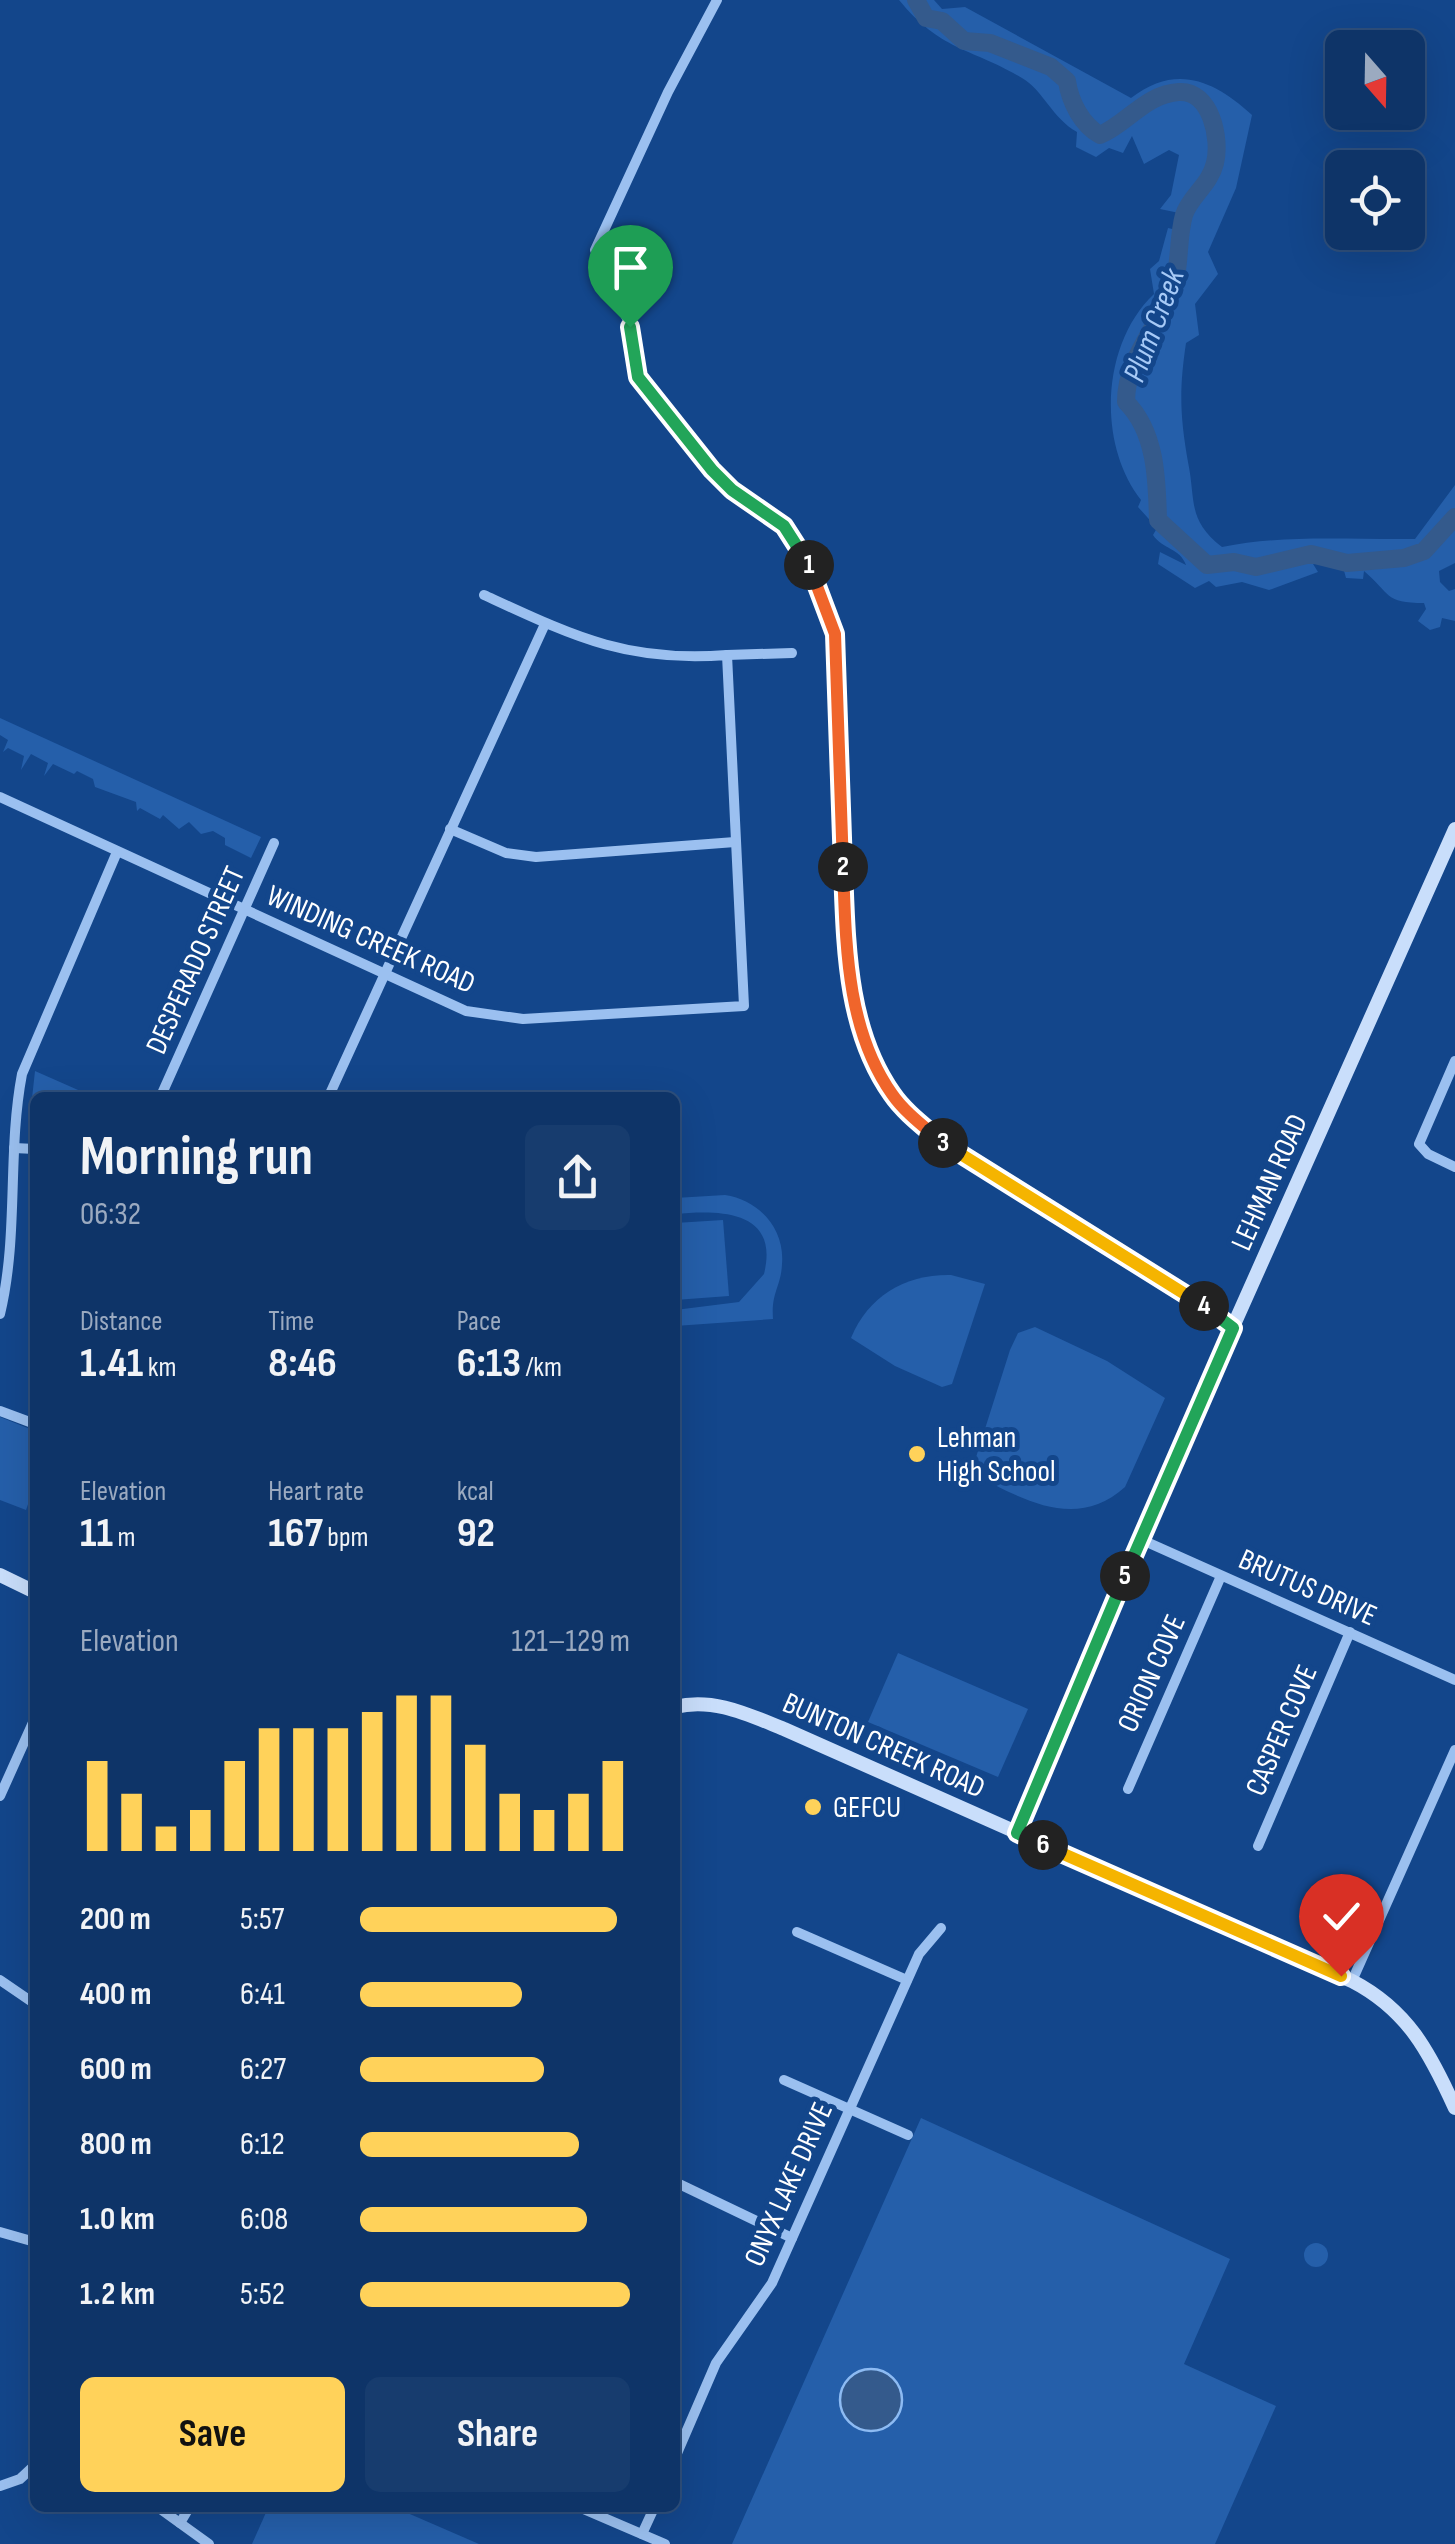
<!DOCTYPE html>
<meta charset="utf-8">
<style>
:root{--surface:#0e3468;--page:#173c6e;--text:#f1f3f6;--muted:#9baac0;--line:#2e4f7c;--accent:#ffd25a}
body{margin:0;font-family:"Sofia Sans Condensed",sans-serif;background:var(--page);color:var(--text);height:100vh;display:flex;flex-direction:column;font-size:38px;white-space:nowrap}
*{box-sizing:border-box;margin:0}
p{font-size:32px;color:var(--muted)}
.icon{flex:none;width:55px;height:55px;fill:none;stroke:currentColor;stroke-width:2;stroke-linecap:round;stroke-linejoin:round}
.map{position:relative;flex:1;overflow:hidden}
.panel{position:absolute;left:30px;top:1092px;width:650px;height:1420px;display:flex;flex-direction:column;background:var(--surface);border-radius:15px;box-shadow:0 10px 40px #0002,0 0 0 2px var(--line)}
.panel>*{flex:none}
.needle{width:65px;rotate:160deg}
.buttons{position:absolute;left:1325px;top:30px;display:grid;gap:20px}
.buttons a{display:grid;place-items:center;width:100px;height:100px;border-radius:15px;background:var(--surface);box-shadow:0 10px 40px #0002,0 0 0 2px var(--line);font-size:50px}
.pin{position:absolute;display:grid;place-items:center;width:85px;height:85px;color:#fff;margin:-102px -42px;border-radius:50% 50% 50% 0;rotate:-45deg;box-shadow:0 0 10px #0007}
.pin .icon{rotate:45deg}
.km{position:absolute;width:50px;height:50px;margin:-25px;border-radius:50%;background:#222;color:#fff;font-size:28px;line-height:50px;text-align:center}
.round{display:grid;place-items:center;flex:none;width:105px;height:105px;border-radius:15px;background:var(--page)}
.head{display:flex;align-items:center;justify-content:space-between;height:170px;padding:0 50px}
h1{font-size:55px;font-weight:700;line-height:75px}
.metrics{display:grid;grid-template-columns:repeat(3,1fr);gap:15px;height:170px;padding:10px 50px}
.metrics div{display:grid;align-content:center}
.metrics b{font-size:42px;font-weight:700}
.metrics small{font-size:28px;font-weight:400}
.metrics p{font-size:28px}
.chart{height:280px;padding:20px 50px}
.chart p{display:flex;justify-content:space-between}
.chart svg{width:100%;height:180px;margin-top:10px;stroke:var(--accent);stroke-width:6}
.action{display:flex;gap:20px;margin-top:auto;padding:20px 50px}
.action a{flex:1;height:115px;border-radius:15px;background:var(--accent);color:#111;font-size:40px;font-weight:700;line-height:115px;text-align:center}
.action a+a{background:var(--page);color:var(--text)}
ul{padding:0 50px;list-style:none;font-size:32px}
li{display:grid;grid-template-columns:160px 120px 1fr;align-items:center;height:75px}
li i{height:25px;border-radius:12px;background:var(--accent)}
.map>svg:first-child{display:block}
.green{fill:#255faa}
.water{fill:#345a8c;stroke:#8dbbf3;stroke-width:2.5}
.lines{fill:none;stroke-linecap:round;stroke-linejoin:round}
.river{stroke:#345a8c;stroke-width:18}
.street{stroke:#9bc0f0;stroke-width:10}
.secondary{stroke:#c9defb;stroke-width:14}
.split-1-casing{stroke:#fff;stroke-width:20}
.split-2-casing{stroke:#fff;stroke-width:20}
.split-3-casing{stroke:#fff;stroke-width:20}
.split-4-casing{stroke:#fff;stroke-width:20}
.split-5-casing{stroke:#fff;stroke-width:20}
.split-6-casing{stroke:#fff;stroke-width:20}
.split-7-casing{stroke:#fff;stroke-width:20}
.split-1{stroke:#22a559;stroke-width:12}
.split-2{stroke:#f0652b;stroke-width:12}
.split-3{stroke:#f0652b;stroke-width:12}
.split-4{stroke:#f5b400;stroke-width:12}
.split-5{stroke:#22a559;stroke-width:12}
.split-6{stroke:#22a559;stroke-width:12}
.split-7{stroke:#f5b400;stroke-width:12}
.poi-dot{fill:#ffd25a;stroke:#13468b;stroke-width:4}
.labels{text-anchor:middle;stroke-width:10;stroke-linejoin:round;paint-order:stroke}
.street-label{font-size:30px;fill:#fff;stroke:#13468b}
.poi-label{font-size:30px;fill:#fff;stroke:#13468b;text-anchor:start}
.water-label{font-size:32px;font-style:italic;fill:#a7caf7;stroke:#13468b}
</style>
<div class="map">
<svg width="1455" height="2544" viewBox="0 0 1455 2544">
<rect width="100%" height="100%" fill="#13468b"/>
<g class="green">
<path d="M899,0h35l8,9 23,-2 166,91c44,-34 82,-19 121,17l-16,73 -28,64 10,22 -23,30 4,31 -13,8c-7,47 -6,73 2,119 8,39 -1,58 34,85 64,-13 129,-7 193,-8l40,-54v78l-16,8 1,11 9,9 6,-2v32l-13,-3 -2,9 -10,3 -12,-9 8,-12 -2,-6c-40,0 -33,-9 -60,-32l-1,8 -17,-1 -3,-11 -33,-8 8,13 -49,18 -27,-8 -26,5 -7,-6 -14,7 -37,-24 2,-12 26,13c-6,-17 -24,-16 -33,-30l4,-7 -19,-21 3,-7c-44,-56 -40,-156 13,-206l-4,-25 9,-8 9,-33 13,3 3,-17 -24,-5 11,-14 8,-40 -10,-5 -25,14 -12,-28 -9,17 -14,-5 -13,9 -20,-10 1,-15c-25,-14 -34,-42 -55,-54 -52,-31 -80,-26 -123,-78z"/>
<path d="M0,718l261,119 -10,21 -26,-13v-7l-12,-7 -12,3 -12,-12 -10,7 -16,-14 -3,4 -20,-11 -3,3 -1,-9 -41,-15 -2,-8 -16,-8 -3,3 -21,-10 -9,12 4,-13 -17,-9 -10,16 3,-14 -16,-8 -5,4 5,-12 -8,-5z"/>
<path d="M35,1071l59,26 -59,1v38l-7,-1z"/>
<path d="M725,1195c34,5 60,34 57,69 -1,23 -11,28 -9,55l-98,7v-16l64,-8 25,-28c16,-65 -46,-64 -89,-60v-16z"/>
<path d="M723,1220l6,76 -54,4v-77z"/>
<path d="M951,1275l34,9 -33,100 -10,3 -47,-21 -44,-28c17,-42 55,-64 100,-63z"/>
<path d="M1035,1327l72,34 58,37 -40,89c-50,45 -104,11 -154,-14l39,-123 8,-17z"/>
<path d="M0,1417l35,14v53l-9,26 -26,-10z"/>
<path d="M898,1653l130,56 -30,68 -130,-55z"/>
<path d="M921,2118l309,141 -46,105 92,42 -61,138h-483z"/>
<circle cx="1316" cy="2255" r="12"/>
<path d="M268,2508h128l83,36h-227z"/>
</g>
<circle class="water" cx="871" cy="2400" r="31"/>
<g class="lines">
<path class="river" d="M916,0l10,18 16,3 22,20 26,2 61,24 16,14c3,21 15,44 33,54 27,-11 45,-41 79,-43 32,-2 42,47 36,71 -5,22 -25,33 -31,52 -7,24 -3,52 -12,75 -15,39 -46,68 -46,112 30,30 31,77 32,118l49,45 27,-3 22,5 55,-13 36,9 57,-5 20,-7 31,-34"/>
<g class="street">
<path d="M717,0l-49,92 -73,158 36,77 7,50 74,93 20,20 52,36 39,67 12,41 10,291 16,114 14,29 19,29 49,46 290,185"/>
<path d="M727,655l65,-2"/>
<path d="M0,797l466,214 57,8 221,-13 -17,-351c-100,8 -154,-19 -243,-60"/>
<path d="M450,829l56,24 30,4 199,-15"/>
<path d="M1455,1061l-36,83 9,10 27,13"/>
<path d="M160,1098l114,-255"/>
<path d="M328,1098l217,-474"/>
<path d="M14,1148l21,1"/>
<path d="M0,1314c19,-79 7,-161 22,-240l95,-222"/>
<path d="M0,1411l35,13"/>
<path d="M1140,1539l315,141"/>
<path d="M1128,1789l93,-213"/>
<path d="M0,1796l35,-78"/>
<path d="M1258,1846l92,-214"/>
<path d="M797,1932l110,48"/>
<path d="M0,1980l35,24"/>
<path d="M1352,1981l103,-231"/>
<path d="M784,2080l124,55"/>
<path d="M675,2182l117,56"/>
<path d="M0,2232l35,10"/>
<path d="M675,2458l41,-95 56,-80 147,-329 22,-26"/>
<path d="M0,2486l20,-7 15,-14"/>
<path d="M159,2508l50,36"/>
<path d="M581,2508l84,36"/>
<path d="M180,2523l9,-15"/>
<path d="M642,2534l12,-26"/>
</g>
<g class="secondary">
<path d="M0,1575l35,17"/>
<path d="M675,1707c38,-10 74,8 109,22l568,252c56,29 78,72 103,127"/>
<path d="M1017,1833l153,-365 285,-639"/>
</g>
</g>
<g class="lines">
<defs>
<path id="split-1" d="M630,327l8,50 74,93 20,20 52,36 25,39"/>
<path id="split-2" d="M809,565l26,69 8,233"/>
<path id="split-3" d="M843,867c3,77 3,162 49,227 13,19 34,34 51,49"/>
<path id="split-4" d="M943,1143l261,163"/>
<path id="split-5" d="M1125,1576l108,-248 -29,-22"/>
<path id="split-6" d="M1043,1845l-26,-12 108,-257"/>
<path id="split-7" d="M1043,1845l298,131"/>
</defs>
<use href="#split-1" class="split-1-casing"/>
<use href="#split-2" class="split-2-casing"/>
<use href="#split-3" class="split-3-casing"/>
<use href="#split-4" class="split-4-casing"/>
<use href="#split-5" class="split-5-casing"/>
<use href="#split-6" class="split-6-casing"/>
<use href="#split-7" class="split-7-casing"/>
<use href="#split-1" class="split-1"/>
<use href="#split-2" class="split-2"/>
<use href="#split-3" class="split-3"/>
<use href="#split-4" class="split-4"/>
<use href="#split-5" class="split-5"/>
<use href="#split-6" class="split-6"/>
<use href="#split-7" class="split-7"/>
</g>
<g class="poi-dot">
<circle cx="917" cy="1454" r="10"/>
<circle cx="813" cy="1807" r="10"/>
</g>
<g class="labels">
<g class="street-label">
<text transform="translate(371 939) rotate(24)" y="10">WINDING CREEK ROAD</text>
<text transform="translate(195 960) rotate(-66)" y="10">DESPERADO STREET</text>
<text transform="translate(1269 1182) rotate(-66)" y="10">LEHMAN ROAD</text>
<text transform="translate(1308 1587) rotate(24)" y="10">BRUTUS DRIVE</text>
<text transform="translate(1151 1673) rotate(-66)" y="10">ORION COVE</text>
<text transform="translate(1281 1730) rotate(-67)" y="10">CASPER COVE</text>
<text transform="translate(884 1745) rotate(24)" y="10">BUNTON CREEK ROAD</text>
<text transform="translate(788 2184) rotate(-66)" y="10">ONYX LAKE DRIVE</text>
</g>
<g class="poi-label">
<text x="937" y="1447">Lehman<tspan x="937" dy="34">High School</tspan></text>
<text x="833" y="1817">GEFCU</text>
</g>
<g class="water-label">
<text transform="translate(1153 325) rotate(-69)" y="11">Plum Creek</text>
</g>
</g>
</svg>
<div class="buttons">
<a><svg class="needle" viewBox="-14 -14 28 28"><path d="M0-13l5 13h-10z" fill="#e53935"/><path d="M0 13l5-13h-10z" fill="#9baac0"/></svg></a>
<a><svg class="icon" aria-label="locate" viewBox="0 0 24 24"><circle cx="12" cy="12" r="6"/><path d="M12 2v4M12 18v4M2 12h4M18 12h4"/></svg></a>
</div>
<div class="pin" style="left:630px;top:327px;background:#1e9e55"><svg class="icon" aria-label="arrive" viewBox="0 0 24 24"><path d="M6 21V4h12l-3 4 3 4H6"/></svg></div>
<div class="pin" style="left:1341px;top:1976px;background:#d93025"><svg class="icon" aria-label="check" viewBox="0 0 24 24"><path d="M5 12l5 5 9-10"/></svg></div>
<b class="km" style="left:809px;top:565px">1</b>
<b class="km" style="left:843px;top:867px">2</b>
<b class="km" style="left:943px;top:1143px">3</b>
<b class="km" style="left:1204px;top:1306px">4</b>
<b class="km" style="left:1125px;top:1576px">5</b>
<b class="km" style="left:1043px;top:1845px">6</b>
<section class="panel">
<div class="head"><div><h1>Morning run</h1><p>06:32</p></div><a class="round"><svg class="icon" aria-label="share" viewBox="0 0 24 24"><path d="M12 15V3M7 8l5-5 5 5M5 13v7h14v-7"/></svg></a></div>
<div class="metrics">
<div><p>Distance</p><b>1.41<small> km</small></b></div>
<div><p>Time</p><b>8:46</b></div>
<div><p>Pace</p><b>6:13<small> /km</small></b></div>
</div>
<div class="metrics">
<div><p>Elevation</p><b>11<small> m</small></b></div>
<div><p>Heart rate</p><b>167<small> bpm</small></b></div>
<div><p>kcal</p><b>92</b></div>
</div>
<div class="chart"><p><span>Elevation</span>121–129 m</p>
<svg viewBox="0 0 160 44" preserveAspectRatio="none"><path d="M5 44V22M15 44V30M25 44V38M35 44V34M45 44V22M55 44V14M65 44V14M75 44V14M85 44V10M95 44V6M105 44V6M115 44V18M125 44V30M135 44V34M145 44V30M155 44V22"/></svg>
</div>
<ul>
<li><b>200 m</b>5:57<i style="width:95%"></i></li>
<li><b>400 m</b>6:41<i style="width:60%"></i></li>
<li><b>600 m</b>6:27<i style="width:68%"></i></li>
<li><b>800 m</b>6:12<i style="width:81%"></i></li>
<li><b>1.0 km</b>6:08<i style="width:84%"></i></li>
<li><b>1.2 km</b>5:52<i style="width:100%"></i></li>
</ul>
<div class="action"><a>Save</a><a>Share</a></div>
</section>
</div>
